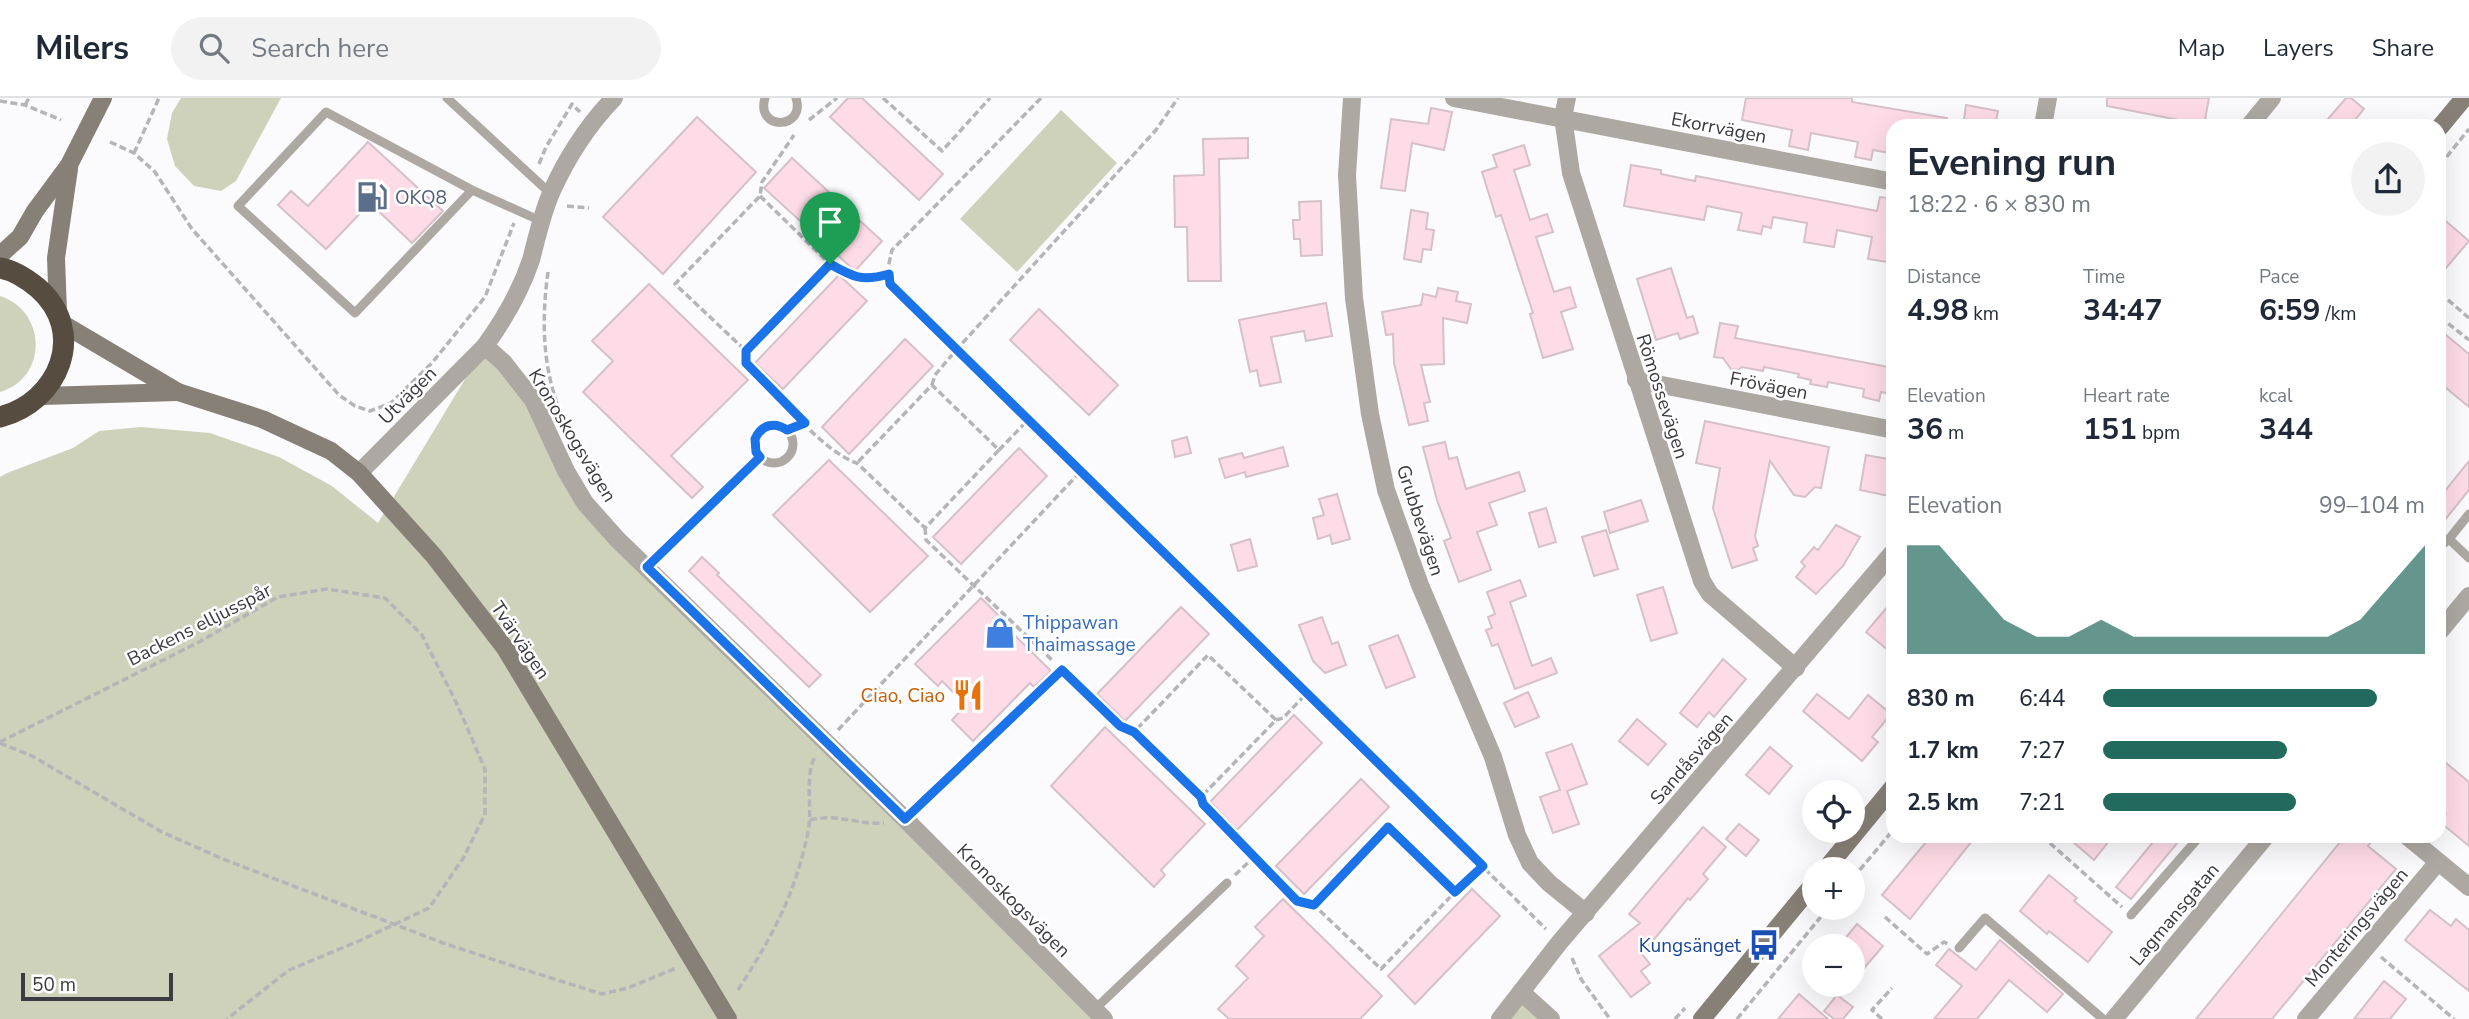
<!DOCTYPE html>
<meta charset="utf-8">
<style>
:root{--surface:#fff;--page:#f2f2f3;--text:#1f2937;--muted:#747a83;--line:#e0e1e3;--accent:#236a5e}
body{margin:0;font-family:"Nunito Sans",sans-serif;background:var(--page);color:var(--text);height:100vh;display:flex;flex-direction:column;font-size:26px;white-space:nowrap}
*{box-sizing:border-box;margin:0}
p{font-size:23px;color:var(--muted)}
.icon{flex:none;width:38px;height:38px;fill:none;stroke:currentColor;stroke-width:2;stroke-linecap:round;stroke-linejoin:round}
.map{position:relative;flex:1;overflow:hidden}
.panel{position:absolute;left:1886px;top:21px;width:560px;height:724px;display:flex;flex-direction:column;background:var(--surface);border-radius:21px;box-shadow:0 7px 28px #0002}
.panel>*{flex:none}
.buttons{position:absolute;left:1802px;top:682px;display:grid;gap:14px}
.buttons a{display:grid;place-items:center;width:63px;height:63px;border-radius:50%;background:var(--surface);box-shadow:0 7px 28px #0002;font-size:35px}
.scale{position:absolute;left:21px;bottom:18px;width:152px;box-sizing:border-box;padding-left:7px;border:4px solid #3b3b42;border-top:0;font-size:19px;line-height:24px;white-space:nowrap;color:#3b3b42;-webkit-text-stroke:5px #fff;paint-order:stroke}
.pin{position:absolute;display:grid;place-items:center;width:60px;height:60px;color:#fff;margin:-72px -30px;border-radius:50% 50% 50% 0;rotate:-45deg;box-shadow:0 0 7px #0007}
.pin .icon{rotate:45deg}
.round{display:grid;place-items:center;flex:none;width:74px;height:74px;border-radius:37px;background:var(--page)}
.summary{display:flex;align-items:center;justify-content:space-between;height:119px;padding:0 21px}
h1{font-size:38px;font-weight:700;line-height:52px}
.metrics{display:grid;grid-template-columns:repeat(3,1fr);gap:10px;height:119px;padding:7px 21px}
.metrics div{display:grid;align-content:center}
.metrics b{font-size:30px;font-weight:700}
.metrics small{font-size:19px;font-weight:400}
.metrics p{font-size:19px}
.chart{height:196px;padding:14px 21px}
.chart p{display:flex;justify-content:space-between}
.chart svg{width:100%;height:126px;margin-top:7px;fill:var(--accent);opacity:.7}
ul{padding:0 21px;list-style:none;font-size:23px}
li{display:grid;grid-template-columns:112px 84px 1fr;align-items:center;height:52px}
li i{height:18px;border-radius:9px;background:var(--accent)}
header{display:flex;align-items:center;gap:42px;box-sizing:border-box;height:98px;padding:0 35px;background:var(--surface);border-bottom:2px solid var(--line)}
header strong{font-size:33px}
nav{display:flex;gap:38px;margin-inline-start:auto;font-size:24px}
.search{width:490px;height:63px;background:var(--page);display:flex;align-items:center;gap:18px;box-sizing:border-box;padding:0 24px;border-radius:38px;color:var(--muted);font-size:26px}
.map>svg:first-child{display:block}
.green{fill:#cfd2bb}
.building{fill:#fedce7;stroke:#d5c1c7;stroke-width:2}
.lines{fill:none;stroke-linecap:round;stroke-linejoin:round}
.path{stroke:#b4b4b9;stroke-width:3.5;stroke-dasharray:7 3.5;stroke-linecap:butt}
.lane{stroke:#ada8a2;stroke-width:9}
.street{stroke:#ada8a2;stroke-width:18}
.secondary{stroke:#878077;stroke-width:18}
.highway{stroke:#564c3f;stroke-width:21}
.route-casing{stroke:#fff;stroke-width:14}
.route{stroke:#1a73e8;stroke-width:9}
.labels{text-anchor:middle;stroke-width:5;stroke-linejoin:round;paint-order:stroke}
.street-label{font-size:19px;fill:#3b3b42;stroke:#fff}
.service-label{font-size:19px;fill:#4e5e75;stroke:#fff;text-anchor:start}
.shop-label{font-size:19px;fill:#366cbe;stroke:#fff;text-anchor:start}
.food-label{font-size:19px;fill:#c56008;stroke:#fff;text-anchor:end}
.transit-label{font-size:19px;fill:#164399;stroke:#fff;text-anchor:end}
</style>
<header>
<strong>Milers</strong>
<div class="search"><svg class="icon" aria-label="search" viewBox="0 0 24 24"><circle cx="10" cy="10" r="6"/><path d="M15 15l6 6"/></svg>Search here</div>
<nav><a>Map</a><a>Layers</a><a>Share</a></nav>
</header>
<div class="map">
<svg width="2469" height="921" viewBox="0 0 2469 921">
<rect width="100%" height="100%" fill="#fbfbfe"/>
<g class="green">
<path d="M181,0h100l-45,83 -15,10 -27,-5 -19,-20 -8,-27 5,-26z"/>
<path d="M1061,12l56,53 -100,109 -57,-53z"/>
<path d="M0,198c47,15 48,82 0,96z"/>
<path d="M485,248l19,17 81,140 519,516h-1104v-542l7,-4 66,-25 26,-17 42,-4 69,6 69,24 53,29 46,37z"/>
<path d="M1521,894l30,27h-51z"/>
</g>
<g class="building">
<path d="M848,0h14l81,76 -24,26 -89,-83z"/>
<path d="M1746,0h106v4l95,16 -1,8h-52v23l-3,-1 -1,5 -17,-3 -2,10 -16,-3 3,-15 -47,-9 -3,17 -19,-4 3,-16 -50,-10z"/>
<path d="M2107,0h102l-5,27 -97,-19z"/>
<path d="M2346,0h5l13,11 -14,17h-28z"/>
<path d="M1966,7l32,6 -3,15h-32z"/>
<path d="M1431,10l21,4 -8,38 -32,-7 -7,48 -24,-3 10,-69 37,5z"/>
<path d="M697,19l59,55 -93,102 -60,-57z"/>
<path d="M1248,40v20l-29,1 2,122h-33l-1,-54h-12l-1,-51 30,-1 -1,-36z"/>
<path d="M368,44l75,69 -31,32 -42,-40 -44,46 -48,-44 13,-14 17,15z"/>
<path d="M1524,47l6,20 -16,5 16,50 17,-6 6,18 -17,5 18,55 16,-5 6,20 -15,5 12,37 -30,9 -13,-44 3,-1 -32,-98 -5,2 -14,-45 15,-5 -4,-12z"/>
<path d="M792,60l90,83 -27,30 -91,-83z"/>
<path d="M1631,67l30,5v4l34,7 1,-5 181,35 3,-14 14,2v64l-26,-4 4,-22 -35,-7 -3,17 -30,-5 3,-19 -34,-6 -2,11 -8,-2 -2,8 -23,-4 4,-17 -35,-7 -3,14 -80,-14z"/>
<path d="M1321,103l1,54 -21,1 -1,-17h-6l-1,-19h7l-1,-18z"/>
<path d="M1411,112l17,3 -2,16 8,1 -3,20 -8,-1 -2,13 -17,-3z"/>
<path d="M2440,118l29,25 -29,34z"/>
<path d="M1671,170l16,50 6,-2 5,17 -18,6 -2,-6 -22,7 -19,-61z"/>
<path d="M839,177l28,26 -84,88 -28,-26z"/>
<path d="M649,186l99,96 -77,76 32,31 -11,11 -109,-106 30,-31 -21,-20z"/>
<path d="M1438,190l20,4 -2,9 15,3 -4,19 -24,-5 1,46 -23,1 9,37 -6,1 4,18 -19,4 -15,-62 -1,-29 -7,1 -4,-23 39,-7 2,-11 13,3z"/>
<path d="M1326,205l6,33 -26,5 -2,-10 -33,6 10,45 -21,4 -3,-16 -7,2 -11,-52z"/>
<path d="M1039,211l79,76 -29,30 -79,-75z"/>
<path d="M1720,225l18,3 -3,12 159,30v27l-13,-3 -2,9 -16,-4 1,-8 -36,-7 -1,5 -17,-3 1,-4 -13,-3 1,-3 -35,-7 -1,4 -21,-4 -4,3 -7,-1 -8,-11 -9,-1z"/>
<path d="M2440,232l29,24v53l-29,-24z"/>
<path d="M905,241l28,27 -84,88 -27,-27z"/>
<path d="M1705,323l124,26 -8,41 -6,-1 -10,10 -11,-2 -24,-34 -15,75 3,10 -5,2 4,12 -25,8 -19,-60 7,-40 -24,-5z"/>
<path d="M1187,339l4,16 -16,4 -3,-16z"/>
<path d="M1445,344l4,17 8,-2 9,32 53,-17 6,19 -36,12 8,22 -20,7 14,38 -32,12 -15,-41 7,-3 -14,-38 -14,-53z"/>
<path d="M1283,349l5,19 -42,11 -1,-5 -20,6 -6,-19 23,-6 2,5z"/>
<path d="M1019,350l28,28 -86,88 -28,-27z"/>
<path d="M1866,357l28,5v37l-34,-7z"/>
<path d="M829,362l99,96 -58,56 -97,-97z"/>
<path d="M2469,363v29l-29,36v-29z"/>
<path d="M1337,396l13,45 -18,5 -2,-9 -12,4 -5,-21 11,-3 -5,-16z"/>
<path d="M1641,402l7,21 -38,12 -6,-21z"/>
<path d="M1546,410l10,34 -17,5 -10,-34z"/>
<path d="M1836,427l24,12 -17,29 -27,28 -20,-17 9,-11 -4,-4 13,-15 4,3z"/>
<path d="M1606,432l12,39 -24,7 -12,-39z"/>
<path d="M1250,441l7,27 -19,5 -7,-26z"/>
<path d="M702,459l17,16 -2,2 104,100 -12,12 -120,-116z"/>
<path d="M1520,482l6,16 -16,6 22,64 19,-8 6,15 -42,16 -17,-45 -6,2 -6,-16 6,-2 -4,-11 7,-3 -8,-22z"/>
<path d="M1663,489l14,46 -26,8 -14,-46z"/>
<path d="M981,500l22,22 -2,2 50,49 -17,16 -4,-4 -57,58 -21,-21 14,-15 -24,-24 -4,5 -23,-22z"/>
<path d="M1894,501v56l-28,-23z"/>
<path d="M1181,509l28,27 -84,87 -28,-27z"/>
<path d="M1322,519l10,27 6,-2 8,23 -21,8 -12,-12 -14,-36z"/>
<path d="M1398,537l17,42 -29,11 -17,-42z"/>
<path d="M1723,561l23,20 -32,38 -5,-5 -12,15 -17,-14z"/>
<path d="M1528,594l11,25 -24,10 -11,-24z"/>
<path d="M1817,596l32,25 19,-24 23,19 -19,23 6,5 -16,19 -59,-50z"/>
<path d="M1294,617l28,28 -85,87 -27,-28z"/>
<path d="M1637,621l29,25 -18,21 -29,-24z"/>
<path d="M1105,629l100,97 -44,46 4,5 -11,12 -103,-101z"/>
<path d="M1572,646l15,40 -20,7 12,33 -26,9 -13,-36 20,-7 -14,-37z"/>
<path d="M1770,649l22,19 -23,28 -23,-19z"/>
<path d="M2440,660l29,24v64l-29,-24 6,-8 -6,-5z"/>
<path d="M1361,681l28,28 -85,87 -28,-28z"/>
<path d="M1739,726l20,16 -13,16 -20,-17z"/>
<path d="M1703,729l23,20 -23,27 5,5 -18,21 -2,-2 -46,56 8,10 -9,7 9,12 -19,14 -32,-41 41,-33 -11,-9z"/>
<path d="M1931,738h45l-66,83 -28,-24z"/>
<path d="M2066,738h47l-19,24z"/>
<path d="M2158,738h25l-52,63 -15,-12z"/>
<path d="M2345,738h31l-8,10 28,23 -124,150h-76z"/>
<path d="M2049,777l28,23 -3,3 38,31 -24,30 -39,-31 -2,3 -27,-23z"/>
<path d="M1472,791l28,27 -85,88 -27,-28z"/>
<path d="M1283,801l99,97 -22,23h-131l-11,-10 30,-31 -12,-12 28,-30 -9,-9z"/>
<path d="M2430,812l21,16 5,-7 13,11v61l-64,-51z"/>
<path d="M1857,826l26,22 -30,35v-34h-15z"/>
<path d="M2000,842l63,54 -16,18 -38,-32 -32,39h-43l28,-33 -26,-21 13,-16 27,21z"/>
<path d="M2384,883l22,18 -16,20h-36z"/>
<path d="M1799,896l29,25h-50z"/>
<path d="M1837,897l16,12 -10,12h-9l-10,-8z"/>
</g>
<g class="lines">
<g class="path">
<path d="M883,0l59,53 48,-53"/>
<path d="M1041,0l-149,152 -4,18 2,16 656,645"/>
<path d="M0,3l25,4 36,15"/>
<path d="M25,7l4,-7"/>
<path d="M809,22l28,-22"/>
<path d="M110,44l24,11 21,19 37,57 147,166 16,11 15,5 21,-8 41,-40 53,-66 29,-74"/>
<path d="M134,55l25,-55"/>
<path d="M539,66l7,-17 26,-43 8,8"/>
<path d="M2440,67l29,-36"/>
<path d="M760,98l70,68 -84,87 -71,-67 85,-88 2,-14 32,-47"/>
<path d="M567,108l22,2"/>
<path d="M830,166c23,12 32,18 59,10"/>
<path d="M548,174c-6,43 -6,89 9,131"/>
<path d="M2440,195l29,25"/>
<path d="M2440,219l29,23"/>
<path d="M746,253v12c26,27 78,90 111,100l68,65 74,-78 -67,-65 -75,78"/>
<path d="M932,287l3,-10 22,-26 199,-219 22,-32"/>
<path d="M787,332l18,-7"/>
<path d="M999,352l29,-30"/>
<path d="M925,430l1,12 128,122"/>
<path d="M1072,581l48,47 14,6 67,65 75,-77 -68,-65 -74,77"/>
<path d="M1276,622l7,-2 24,-25"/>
<path d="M838,632l243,-259"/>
<path d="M0,644l199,-100 79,-45 49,-8 58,9 37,37 34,67 29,67v45l-21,43 -35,51 -70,33 -70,29 -62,49"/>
<path d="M0,645l32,13 130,76 61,27 220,84 70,23 89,28 26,-6 48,-20"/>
<path d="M1201,699l2,7 94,97 17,4 67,64 74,-77 -67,-65 -74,78"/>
<path d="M810,722c26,-7 49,5 74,3"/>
<path d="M2042,738l80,71"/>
<path d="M1235,777l19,-18"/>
<path d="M1853,780l41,-49"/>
<path d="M1455,794l28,-26"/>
<path d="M1885,819l42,37 17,-12 4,2"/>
<path d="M2381,859l73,62"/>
<path d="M1572,860l9,21 29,40"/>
<path d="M738,892c34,-53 57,-95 70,-158 5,-24 -4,-53 7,-76"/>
<path d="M1675,921l10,-11"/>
<path d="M1737,921l91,-111"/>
<path d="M1882,921l-10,-9 20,-22"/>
</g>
<g class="lane">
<path d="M447,0l104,96"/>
<path d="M765,0c-10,33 41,32 31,0"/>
<path d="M472,92l-117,123 -117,-107 88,-94 146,78 69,31"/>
<circle cx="774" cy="346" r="19"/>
<path d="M2449,441l20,-25"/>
<path d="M2440,449l9,-8 20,19"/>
<path d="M647,469l113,-110"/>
<path d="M905,721l157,-149"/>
<path d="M2131,817l69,-79"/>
<path d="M1959,850l26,-30 118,101"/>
<path d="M1094,912l133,-127"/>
</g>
<g class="street">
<path d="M1352,0l-5,77 7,123 16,116 16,76 34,95 73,172 24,78 13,28 19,20 37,30"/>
<path d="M1454,0l440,84"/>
<path d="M1567,0l-4,19 8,56 131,408 8,13 86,74"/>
<path d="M2043,28l5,-28"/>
<path d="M2249,28l23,-28"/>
<path d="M485,248l19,17 29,37 33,71 19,32 32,36 288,280 199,200"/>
<path d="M1636,282l258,50"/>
<path d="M359,375l126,-127c18,-25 36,-56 46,-86 6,-23 11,-46 20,-67 16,-36 36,-67 63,-95"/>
<path d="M2440,533l29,-35"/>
<path d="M2407,738l62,51"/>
<path d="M1521,894l30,27"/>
<path d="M1500,921l59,-76 335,-392"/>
<path d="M2114,921l152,-183"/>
<path d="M2306,921l132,-157"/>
</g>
<g class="secondary">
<path d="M2440,29l24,-29"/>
<path d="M0,157l20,-18 15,-26 34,-46 34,-67"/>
<path d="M58,214l-2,-54 13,-89"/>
<path d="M63,226l115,68 84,27 69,32 28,22 75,83 71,92 223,371"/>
<path d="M42,298l136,-4"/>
<path d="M1825,772l69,-84"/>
<path d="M1702,921l113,-137"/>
</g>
<path class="highway" d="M0,170c14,2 27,11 38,20 50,44 21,114 -38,129"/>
</g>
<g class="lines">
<defs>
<path id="route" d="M830,166c23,13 32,18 59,10l1,10 593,582 -28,26 -67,-65 -74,78 -17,-4 -94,-97 -2,-7 -67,-65 -14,-6 -58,-56 -157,149 -258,-252 113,-110 -4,-5 -1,-13c6,-14 19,-18 32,-9l18,-7 -59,-60v-12z"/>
</defs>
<use href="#route" class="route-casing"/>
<use href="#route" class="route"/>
</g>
<defs>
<symbol id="fuel-bare" viewBox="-9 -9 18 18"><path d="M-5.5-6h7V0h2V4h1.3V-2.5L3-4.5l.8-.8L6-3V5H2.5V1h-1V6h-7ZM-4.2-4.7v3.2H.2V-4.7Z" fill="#5c6f8a" stroke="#fff" stroke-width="2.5" paint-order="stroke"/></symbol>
<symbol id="shop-bare" viewBox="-9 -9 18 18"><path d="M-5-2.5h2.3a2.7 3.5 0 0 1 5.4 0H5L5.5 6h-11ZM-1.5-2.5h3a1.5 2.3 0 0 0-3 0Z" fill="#3f7fe0" stroke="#fff" stroke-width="2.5" paint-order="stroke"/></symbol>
<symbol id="restaurant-bare" viewBox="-9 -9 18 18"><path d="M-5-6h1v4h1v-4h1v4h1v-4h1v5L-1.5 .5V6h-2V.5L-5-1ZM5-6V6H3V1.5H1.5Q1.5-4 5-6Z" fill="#e8710a" stroke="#fff" stroke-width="2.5" paint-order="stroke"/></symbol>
<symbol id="bus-bare" viewBox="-9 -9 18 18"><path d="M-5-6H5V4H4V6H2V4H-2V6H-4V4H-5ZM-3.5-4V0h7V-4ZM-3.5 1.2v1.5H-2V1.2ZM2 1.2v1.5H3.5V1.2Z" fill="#1a4fb4" stroke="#fff" stroke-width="2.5" paint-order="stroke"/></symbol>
</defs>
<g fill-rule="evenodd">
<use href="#fuel-bare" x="350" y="77" width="44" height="44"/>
<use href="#shop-bare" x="978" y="513" width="44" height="44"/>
<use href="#restaurant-bare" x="946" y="575" width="44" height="44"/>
<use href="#bus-bare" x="1742" y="825" width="44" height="44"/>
</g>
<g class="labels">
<g class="street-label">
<text transform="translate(1719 29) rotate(11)" y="7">Ekorrvägen</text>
<text transform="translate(1769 287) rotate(11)" y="7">Frövägen</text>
<text transform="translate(407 297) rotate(-45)" y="7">Utvägen</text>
<text transform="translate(1663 298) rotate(72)" y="7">Römossevägen</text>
<text transform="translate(573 337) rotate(59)" y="7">Kronoskogsvägen</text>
<text transform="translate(1421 422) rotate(72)" y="7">Grubbevägen</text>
<text transform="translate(199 526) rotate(-27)" y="7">Backens elljusspår</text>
<text transform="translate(521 542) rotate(56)" y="7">Tvärvägen</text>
<text transform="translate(1691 660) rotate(-49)" y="7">Sandåsvägen</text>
<text transform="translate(1014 802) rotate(45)" y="7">Kronoskogsvägen</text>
<text transform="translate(2174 816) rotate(-50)" y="7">Lagmansgatan</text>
<text transform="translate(2356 829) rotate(-50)" y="7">Monteringsvägen</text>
</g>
<g class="service-label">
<text x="395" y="106">OKQ8</text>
</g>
<g class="shop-label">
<text x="1023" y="531">Thippawan<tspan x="1023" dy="22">Thaimassage</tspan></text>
</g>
<g class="food-label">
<text x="945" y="604">Ciao, Ciao</text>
</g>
<g class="transit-label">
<text x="1741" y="854">Kungsänget</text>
</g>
</g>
</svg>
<div class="buttons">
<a><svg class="icon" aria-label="locate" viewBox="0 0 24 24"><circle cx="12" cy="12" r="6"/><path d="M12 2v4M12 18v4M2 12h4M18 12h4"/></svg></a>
<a>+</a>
<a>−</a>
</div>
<div class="scale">50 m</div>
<div class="pin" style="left:830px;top:166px;background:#1e9e55"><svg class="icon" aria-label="arrive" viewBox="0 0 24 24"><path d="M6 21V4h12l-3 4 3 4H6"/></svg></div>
<section class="panel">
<div class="summary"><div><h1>Evening run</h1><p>18:22 · 6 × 830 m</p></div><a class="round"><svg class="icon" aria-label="share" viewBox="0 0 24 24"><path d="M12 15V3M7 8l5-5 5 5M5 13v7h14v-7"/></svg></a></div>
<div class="metrics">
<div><p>Distance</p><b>4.98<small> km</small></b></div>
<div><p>Time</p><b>34:47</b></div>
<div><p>Pace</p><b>6:59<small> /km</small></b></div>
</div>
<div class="metrics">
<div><p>Elevation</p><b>36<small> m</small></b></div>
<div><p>Heart rate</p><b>151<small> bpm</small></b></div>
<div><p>kcal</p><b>344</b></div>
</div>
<div class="chart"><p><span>Elevation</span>99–104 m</p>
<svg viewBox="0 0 160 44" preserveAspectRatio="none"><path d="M0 44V6L10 6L20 19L30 32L40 38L50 38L60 32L70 38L80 38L90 38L100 38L110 38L120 38L130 38L140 32L150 19L160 6V44z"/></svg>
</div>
<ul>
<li><b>830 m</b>6:44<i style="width:85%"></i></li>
<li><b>1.7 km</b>7:27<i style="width:57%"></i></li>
<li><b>2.5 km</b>7:21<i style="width:60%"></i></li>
</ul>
</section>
</div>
